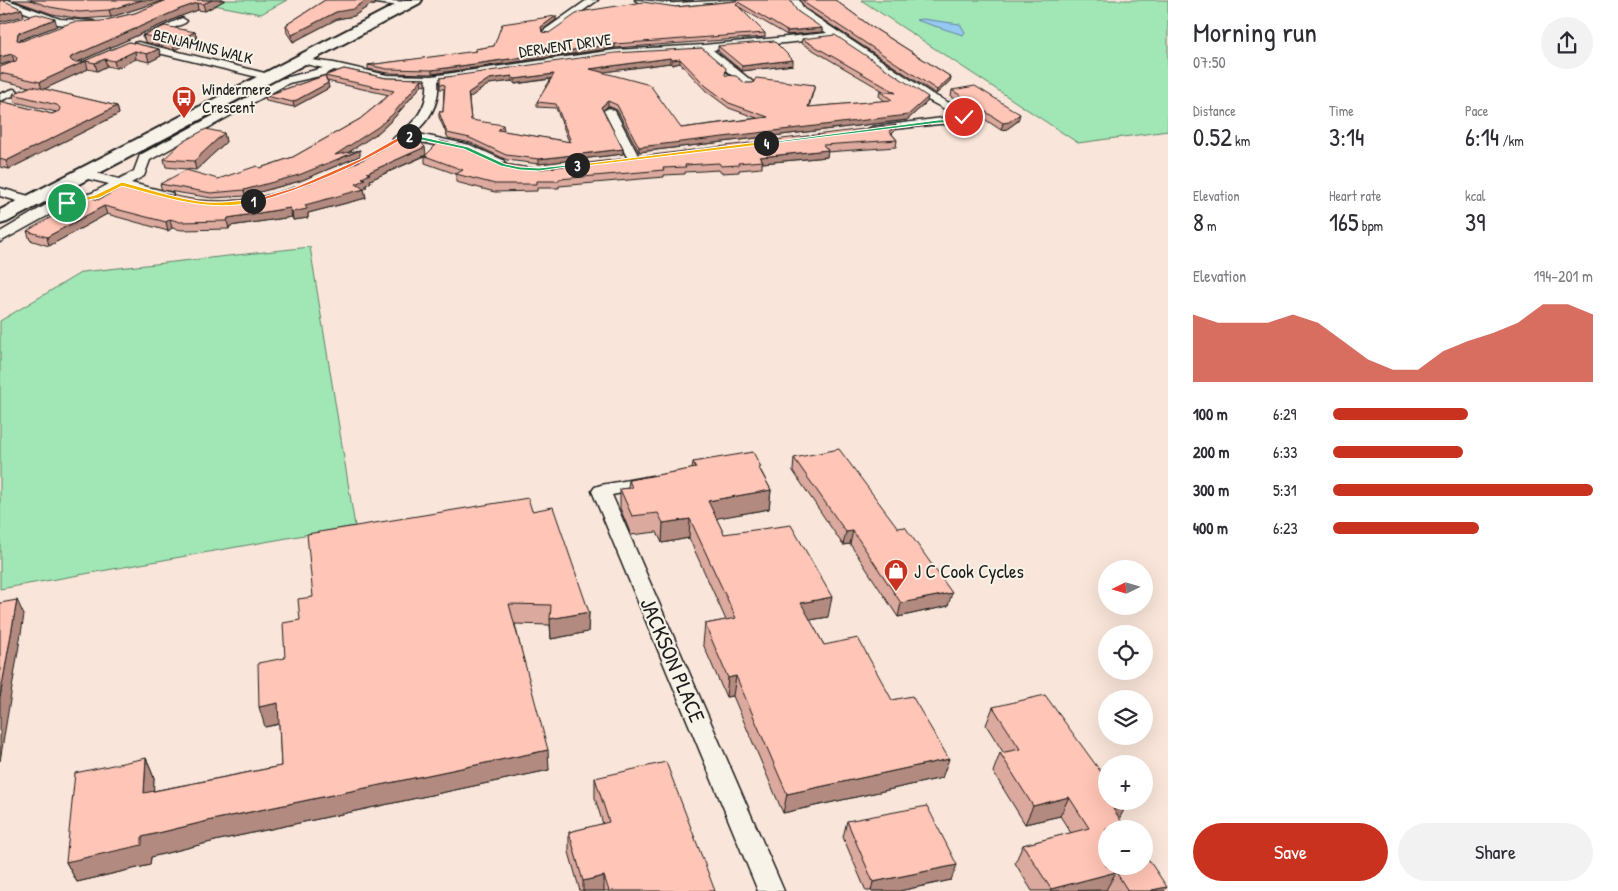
<!DOCTYPE html>
<meta charset="utf-8">
<style>
:root{--surface:#fff;--page:#f2f2f3;--text:#2b2b33;--muted:#7c7c81;--accent:#c8321e}
body{margin:0;font-family:"Patrick Hand",sans-serif;background:var(--page);color:var(--text);height:100vh;display:flex;flex-direction:column;font-size:19px;white-space:nowrap}
*{box-sizing:border-box;margin:0}
p{font-size:16px;color:var(--muted)}
.icon{flex:none;width:28px;height:28px;fill:none;stroke:currentColor;stroke-width:2;stroke-linecap:round;stroke-linejoin:round}
.map{position:relative;flex:1;overflow:hidden}
.side{display:flex;flex-direction:column;background:var(--surface);width:450px}
.side>*{flex:none}
.needle{width:32px;rotate:265deg}
.tools{position:absolute;left:1098px;top:560px;display:grid;gap:10px}
.tools a{display:grid;place-items:center;width:55px;height:55px;border-radius:50%;background:var(--surface);box-shadow:0 5px 20px #0002;font-size:25px}
.pin{position:absolute;display:grid;place-items:center;width:42px;height:42px;color:#fff;margin:-21px;border:2px solid #fff;border-radius:50%;box-shadow:0 1px 5px #0007}
.km{position:absolute;width:25px;height:25px;margin:-12px;border-radius:50%;background:#222;color:#fff;font-size:14px;line-height:25px;text-align:center}
.round{display:grid;place-items:center;flex:none;width:52px;height:52px;border-radius:26px;background:var(--page)}
.headline{display:flex;align-items:center;justify-content:space-between;height:85px;padding:0 25px}
h1{font-size:28px;font-weight:600;line-height:38px}
.metrics{display:grid;grid-template-columns:repeat(3,1fr);gap:8px;height:85px;padding:5px 25px}
.metrics div{display:grid;align-content:center}
.metrics b{font-size:25px;font-weight:600}
.metrics small{font-size:14px;font-weight:400}
.metrics p{font-size:14px}
.chart{height:140px;padding:10px 25px}
.chart p{display:flex;justify-content:space-between}
.chart svg{width:100%;height:90px;margin-top:5px;fill:var(--accent);opacity:.7}
.action{display:flex;gap:10px;margin-top:auto;padding:10px 25px}
.action a{flex:1;height:58px;border-radius:30px;background:var(--accent);color:#fff;font-size:20px;font-weight:600;line-height:58px;text-align:center}
.action a+a{background:var(--page);color:var(--text)}
ul{padding:0 25px;list-style:none;font-size:16px}
li{display:grid;grid-template-columns:80px 60px 1fr;align-items:center;height:38px}
li i{height:12px;border-radius:6px;background:var(--accent)}
main{display:flex;flex:1;min-height:0}
.map>svg:first-child{display:block}
.green{fill:#a0e7b5;stroke:#5e8268}
.water{fill:#95c8f2;stroke:#65839c}
.lines{fill:none;stroke-linecap:round;stroke-linejoin:round}
.street-casing{stroke:#1c1c1c;stroke-width:3}
.primary-casing{stroke:#1c1c1c;stroke-width:4}
.street{fill:#f7f3e8;fill-rule:evenodd}
.primary{fill:#f7f3e8;fill-rule:evenodd}
.wall{fill:#dba99d;stroke:#1c1c1c;fill-rule:evenodd}
.shaded-wall{fill:#b28a7f;stroke:#1c1c1c}
.building{fill:#ffc5b6;stroke:#1c1c1c;fill-rule:evenodd}
.split-1{fill:#f5b400;stroke:#fff}
.split-2{fill:#f0652b;stroke:#fff}
.split-3{fill:#22a559;stroke:#fff}
.split-4{fill:#f5b400;stroke:#fff}
.split-5{fill:#22a559;stroke:#fff}
.labels{text-anchor:middle;stroke-width:4;stroke-linejoin:round;paint-order:stroke}
.far-street-label{font-size:16px;fill:#1c1c1c;stroke:#f7f3e8}
.far-poi-label{font-size:16px;fill:#1c1c1c;stroke:#f7f3e8;text-anchor:start}
.poi-label{font-size:19px;fill:#1c1c1c;stroke:#f7f3e8;text-anchor:start}
.near-street-label{font-size:22px;fill:#1c1c1c;stroke:#f7f3e8}
</style>
<main>
<div class="map">
<svg width="1168" height="891" viewBox="0 0 1168 891">
<rect width="100%" height="100%" fill="#f9e5d9"/>
<filter id="ink" filterUnits="userSpaceOnUse"><feTurbulence type="fractalNoise" baseFrequency=".02" numOctaves="2"/><feDisplacementMap in="SourceGraphic" scale="10" xChannelSelector="R" yChannelSelector="G"/><feConvolveMatrix kernelMatrix="1 2 1 2 8 2 1 2 1" color-interpolation-filters="sRGB"/></filter>
<g filter="url(#ink)">
<g class="green">
<path d="M188,0h99l-26,14z"/>
<path d="M861,0h307v131l-90,12z"/>
<path d="M310,247l45,279 -355,63v-268l82,-49z"/>
</g>
<path class="water" d="M922,19l38,5 5,8 -2,3 -47,-15z"/>
<g class="lines">
<defs>
<g id="street">
<path d="M0,0h8l52,19 33,2 5,3 -5,3 -37,-3 -56,-21z"/>
<path d="M371,0l40,2 2,2 -5,3 -32,-4z"/>
<path d="M587,0h11l-49,35h-6v-4z"/>
<path d="M635,0c15,0 30,4 43,3 21,-1 42,-3 63,-3l-5,3 -60,6 -36,-6z"/>
<path d="M789,0h10l5,9 128,85 33,17 5,6 -11,7h-20l-71,8 -2,-2 6,-3 86,-11 -34,-18 -89,-60 -122,12 40,32 1,2 -1,2h-8l-43,-35 -87,5 -177,25c2,21 -8,39 -24,52l56,12 33,15 2,3 -2,3 -4,1 -37,-16 -55,-12 -8,4 -4,-2 -2,-2 2,-2c19,-13 34,-30 32,-55l-40,-1 -53,-11 -10,5 -35,8 -139,77 -6,16 -13,7 41,10 1,3 -1,3 -5,1 -45,-12 -20,11 -46,12 -56,31v-10l46,-27 46,-12 17,-9 -29,-7 -2,-3 2,-3 4,-1 35,9 15,-8 6,-16 141,-76 42,-11 -26,-6v-4l37,5 53,12 45,1 183,-26 89,-5 123,-12 -29,-20z"/>
<path d="M182,18l5,3 -2,2 -34,15h-6l-2,-2z"/>
<path d="M138,42l135,33 1,2 -5,3 -135,-33v-4z"/>
<path d="M13,89l4,1 1,2 -1,2 -17,7v-7z"/>
<path d="M609,108l6,3 25,48 -2,3 -4,1 -6,-4 -25,-48z"/>
<path d="M0,188l36,10 1,3 -6,4 -31,-9z"/>
<path d="M652,476l6,2 3,4 -3,4 -46,9 172,396h-26l-166,-400 3,-4 6,-2z"/>
</g>
<path id="primary" d="M405,0h17l-2,3 -413,219 -7,2v-14z"/>
</defs>
<use href="#street" class="street-casing"/>
<use href="#primary" class="primary-casing"/>
<use href="#street" class="street"/>
<use href="#primary" class="primary"/>
</g>
<g class="wall">
<path d="M13,0h152l-54,17 -30,2 -29,-5z"/>
<path d="M167,0h58l-16,9 -4,2 -7,-1 -17,6 -103,46h4l47,-20 30,7 2,7 -12,6 -13,-3 -20,9 -9,-2 -10,5 -9,-2 -44,20 73,17 2,8 -110,55 -9,-2v-66l52,13 4,-2 -41,-10 -2,-8 16,-7 -29,-7v-13l15,-5 -1,-1 -14,4v-41l57,2 -37,14 2,1 113,-28z"/>
<path d="M325,0l50,5h-5l-16,11 -17,3 -44,23 -6,-9 -1,-8z"/>
<path d="M669,0h25l-25,1z"/>
<path d="M800,0h35l34,25 82,52 -1,4 -14,13 -3,-2 -128,-84z"/>
<path d="M736,1l61,10 25,21 -35,3 -48,-28 26,26v4l-150,11 -183,26 -45,-1 -19,-4v-4l107,-13v-3l19,-3 62,-30v4l-15,11 1,1 7,1 127,-26z"/>
<path d="M195,32l2,7 -23,11 -29,-8 -2,-7z"/>
<path d="M802,39l125,63 -20,18 -268,32 -22,-42 -9,-4 -5,4 20,39v5l-84,10 -32,-4 -36,-17 -23,-5 -9,-21v-5h4l1,-23h-4v-11l262,-30 23,27 20,8 70,2 -1,4 -5,18 76,-6 -6,-5 1,-5 5,1 -84,-49zM670,63l2,2 8,-2 26,28 23,17 28,10 -76,10 -79,-56zM551,79l-14,23v5l19,1 13,34 -66,-11 1,-1 -33,-10 -2,-22 20,-14 23,-3 3,3z"/>
<path d="M718,46l75,19 -51,6 -24,-20z"/>
<path d="M344,69l42,9 39,1v7l-3,-1 -29,34 -14,13 -32,21 13,3 -60,25 -55,15 -33,2 -50,-8 -2,-6 58,-5 42,-11 33,-11 67,-38 29,-24 -62,-14 2,7 -35,19 -28,-6 -1,-5z"/>
<path d="M952,90l66,31 -11,8 -6,1 -50,-33z"/>
<path d="M895,131l-3,3 5,6 -1,7 -69,5v5l-65,6v5l-23,2v2l-18,1 -2,-3 -34,2v2l-21,1v2l-105,9v2h-22v3l-42,1 -39,-10v-8l-31,-11v-7l-55,24 1,2 -5,3v3l-2,1 2,9 -58,15v5l-15,2 -1,-3 -62,9 -1,3 -47,1 -10,-2 -4,3 -61,-17 -58,32 -19,-6 -3,-9 71,-31 43,-8 56,8 27,1 23,-2 25,-5 154,-39 72,8 41,6z"/>
<path d="M224,133l2,9 -30,28 -30,-3 -2,-8z"/>
<path d="M794,458l104,70 50,78 -50,11 -48,-73 -7,1 -50,-74z"/>
<path d="M693,462l68,9 10,19 -2,19 -53,9 8,16 104,83 -18,3 14,25 68,55 50,78 -159,35 -50,-117 -7,1 -23,-53 2,-20 21,-4 -37,-82 -27,5 -5,-11 -26,3 -11,-27v-19l8,-1 1,-8 63,-11z"/>
<path d="M532,511l57,101 -1,20 -37,7 -1,-14 -35,-1 34,146 -330,70 -68,17 -1,8 -73,17 -11,-20 80,-104 8,20 -1,13 128,-25 -2,-42 -14,3 20,-69 15,-38 13,-23z"/>
<path d="M993,707l126,112 45,72h-132l-17,-28 8,-18 48,-12 -11,-17 -35,8 -32,-52 7,-19 3,-1 -17,-27z"/>
<path d="M595,778l120,113h-135l-11,-39v-20l34,-8 -8,-26z"/>
<path d="M847,821l104,59 -52,11h-33l-23,-54z"/>
</g>
<g class="shaded-wall">
<path d="M142,0h23l-54,17 -2,-7z"/>
<path d="M212,0h13l-20,11 -2,-7z"/>
<path d="M367,0h8v5h-5l-16,11 -17,3 -44,23 -1,-7 44,-23z"/>
<path d="M197,3l1,7 -17,6 -108,48 -3,-5 1,-2 109,-48z"/>
<path d="M22,9l2,7 -24,6v-7z"/>
<path d="M556,16v4l-15,11v-4z"/>
<path d="M55,19l2,7 -37,14 -1,7 -2,-7 1,-7z"/>
<path d="M822,28v4l-35,3v-4z"/>
<path d="M195,32l2,7 -23,11 -1,-8z"/>
<path d="M615,44v4l-183,26v-4z"/>
<path d="M159,49l2,7 -12,6 -2,-8z"/>
<path d="M135,51l1,8 -20,9 -2,-7z"/>
<path d="M12,54l2,7 -14,4v-8z"/>
<path d="M670,58v5l-80,11v-5z"/>
<path d="M105,59l2,7 -10,5 -2,-8z"/>
<path d="M680,59v4l-8,2v-5z"/>
<path d="M793,60v5l-51,6v-5z"/>
<path d="M86,61l2,8 -46,21 -2,-8z"/>
<path d="M554,74l1,4 -40,6v-5z"/>
<path d="M512,76v5l-23,3 -20,14 -1,-5 21,-14z"/>
<path d="M951,77l-1,4 -14,13 1,-4z"/>
<path d="M421,80l1,5 -29,34 -14,13 -42,28 23,-10v6l-60,25 -55,15 -1,-6 91,-35z"/>
<path d="M328,83l1,5 -35,19 -1,-5z"/>
<path d="M928,97l-1,5 -20,18 -268,32v-5z"/>
<path d="M608,101v5l-7,6v-5z"/>
<path d="M117,106l2,8 -110,55 -3,-8z"/>
<path d="M1020,114l-2,7 -11,8 -6,1 2,-7z"/>
<path d="M503,125l1,5 -6,5v-5z"/>
<path d="M896,125l-1,6 -7,7 1,-7z"/>
<path d="M224,133l2,9 -30,28 -2,-9z"/>
<path d="M425,147l1,8 -56,25 1,2 -5,3v3l-5,2 3,-1 2,9 -58,15v5l-15,2 -1,-8 13,-7 57,-27 5,-5z"/>
<path d="M623,149v5l-84,10v-5z"/>
<path d="M828,150l-1,7 -65,6 1,-2 -3,-4z"/>
<path d="M104,206l3,8 -58,32 -2,-9z"/>
<path d="M290,208l2,9 -62,9 -1,3 -2,-8 1,-3z"/>
<path d="M170,219l2,9 -4,3 -2,-9z"/>
<path d="M771,490l-2,19 -62,11 1,-19z"/>
<path d="M690,519l-1,19 -27,5 1,-20z"/>
<path d="M853,531l-3,13 -7,1 3,-13z"/>
<path d="M952,593l-4,13 -50,11 3,-14z"/>
<path d="M832,597l-4,20 -30,5 3,-19z"/>
<path d="M17,600l7,15 -24,146v-64z"/>
<path d="M589,612l-1,20 -37,7 -1,-20z"/>
<path d="M736,676l-3,20 -7,1 2,-19z"/>
<path d="M278,703l6,20 -19,4 -6,-20z"/>
<path d="M548,750l1,20 -330,70 -68,17 -1,8 -73,17 -11,-20 76,-25 70,-17z"/>
<path d="M146,758l8,20 -1,35 -9,-20z"/>
<path d="M949,759l-7,19 -159,35 4,-19z"/>
<path d="M1069,797l-9,19 -35,8 8,-18z"/>
<path d="M1126,806l-10,19 -3,-16z"/>
<path d="M957,865l-6,15 -52,11h-28l2,-9z"/>
<path d="M1116,872l-10,18 -56,1 1,-2z"/>
<path d="M604,876v15h-21v-10z"/>
<path d="M1167,887l-3,4h-13l1,-1z"/>
</g>
<g class="building">
<path d="M0,0h2l20,9 -22,6z"/>
<path d="M30,0h112l-33,10 -30,2 -29,-5z"/>
<path d="M167,0h45l-9,4 -6,-1 -17,6 -109,48 -1,2 3,3h9l47,-20 30,7 -12,5 -12,-3 -21,10 -9,-2 -10,4 -9,-2 -46,21 -40,-9v-6l16,-6 1,-3 -5,-4 -12,3v-33l37,-10 18,5 -37,14 -1,7 5,1 51,-19 29,-1 33,-8z"/>
<path d="M325,0h42l-14,9 -17,3 -44,23 -6,-10z"/>
<path d="M738,0h52l7,11 25,17 -35,3 -49,-29 -2,2 29,29 -150,11 -183,26 -45,-1 -19,-4 109,-14 -2,-2 19,-3 8,-22 54,-8 -15,11 1,5 7,1 30,-21 64,-10 33,5 60,-6z"/>
<path d="M803,0h32l34,25 82,52 -14,13 -3,-2 -128,-84z"/>
<path d="M165,26l30,6 -22,10 -30,-7z"/>
<path d="M835,35l93,62 -20,18 -269,32 -22,-42 -9,-4 -7,6 22,42 -84,10 -33,-4 -36,-17 -23,-5 -8,-21h4l2,-27 -5,-1v-6l175,-25 87,-5 24,20 -1,7 11,1 9,7h8l3,-5 59,7 -7,22 84,-7 -12,-9 16,2 -94,-54zM670,58l2,2 8,-1 26,27 23,17 39,14 -87,11 -31,-43 -60,-16zM554,74l-17,28 19,2 15,38 -73,-12 5,-5 -32,-5 -3,-27 21,-14 23,-3 3,3z"/>
<path d="M774,41l19,19 -51,6 -24,-20z"/>
<path d="M344,69l42,9 39,1v2l-4,-1 -28,34 -15,13 -43,28 25,-5 -61,25 -55,15 -33,3 -51,-9 26,-14 32,9 39,-13 3,2 33,-11 67,-38 34,-28 -69,-15 3,7 -35,19 -28,-6z"/>
<path d="M32,86l85,20 -111,55 -6,-2v-58l52,13 7,-3 1,-3 -3,-3 -44,-11z"/>
<path d="M975,86l45,28 -11,8 -6,1 -51,-33z"/>
<path d="M896,125l-7,6 8,9 -74,5 5,5 -68,7 3,4 -25,2 1,2 -18,1 -2,-3 -34,2 1,2 -23,1 1,2 -105,9v2h-22v3h-42l-39,-10 7,-4 -38,-14 15,-15 21,5 37,17 41,6z"/>
<path d="M206,129l18,4 -30,28 -30,-2 18,-17z"/>
<path d="M415,136l10,11 -58,26 3,1 -8,4 3,1 -9,5 8,5 -59,16 2,4 -15,3 -2,-4 -62,10 -1,3 -47,1 -10,-3 -4,3 -62,-16 -57,31 -20,-6 61,-35 10,4 24,-13 19,5 4,-2 52,10 27,1 23,-2 25,-5 48,-15 46,-21 29,-18z"/>
<path d="M839,449l59,79 7,-1 47,66 -51,10 -48,-72 -7,1 -52,-74z"/>
<path d="M753,452l8,15 -2,1 12,22 -63,11 16,33 67,-9 41,72 -31,6 23,42 34,-7 34,62 20,-4 37,63 -162,35 -51,-118 -8,2 -23,-54 31,-6 -46,-99 -27,4 -5,-10 -26,3 -12,-27 12,-1 -3,-8 67,-12 -3,-6z"/>
<path d="M528,498l4,13 21,-4 36,105 -39,7 1,-14 -42,-1 39,146 -336,70 -70,17v8l-76,17 9,-89 71,-15 -2,35 137,-27 -3,-63 -19,4 -1,-44 27,-5 -2,-35 17,-3 -2,-21 15,-2 -6,-63z"/>
<path d="M17,600l-17,97v-94z"/>
<path d="M1045,695l61,84v22h16l4,5 -13,3 14,20h-21v37h38v-13l23,34 -15,3v1h-24l-12,-19 -65,17 -28,-44 66,-17 -20,-31 -36,9 -33,-53 20,-4 -27,-42z"/>
<path d="M666,762l49,129h-106l-5,-15 -21,5 -14,-49 40,-10 -14,-44z"/>
<path d="M927,806l30,59 -84,17 -26,-61z"/>
</g>
</g>
<path class="split-1" d="M122,182c27,7 55,17 84,20 15,1 31,-1 47,-3l3,2c-6,3 -13,3 -19,4 -39,4 -77,-9 -115,-19l-23,12 -32,6 -3,-1 31,-8z"/>
<path class="split-2" d="M404,134l8,2 -6,1c-49,29 -98,51 -153,66l-3,-2 46,-14 64,-28z"/>
<path class="split-3" d="M409,134l59,13 37,17 15,3 19,1 38,-4 3,1 -41,6 -19,-1 -19,-4 -37,-17 -57,-12z"/>
<path class="split-4" d="M766,141l2,3 -191,23 -3,-2z"/>
<path class="split-5" d="M962,116l4,1 -6,5 -22,1 -172,21 -3,-1 175,-23 20,-1z"/>
<defs>
<symbol id="bus-pin" viewBox="-11 -11 22 30"><path d="M0 17L-7.5 6A9.5 9.5 0 1 1 7.5 6Z" fill="#c8321e" stroke="#f7f3e8"/><path d="M-5-6H5V4H4V6H2V4H-2V6H-4V4H-5ZM-3.5-4V0h7V-4ZM-3.5 1.2v1.5H-2V1.2ZM2 1.2v1.5H3.5V1.2Z" fill="#fff"/></symbol>
<symbol id="shop-pin" viewBox="-11 -11 22 30"><path d="M0 17L-7.5 6A9.5 9.5 0 1 1 7.5 6Z" fill="#c8321e" stroke="#f7f3e8"/><path d="M-5-2.5h2.3a2.7 3.5 0 0 1 5.4 0H5L5.5 6h-11ZM-1.5-2.5h3a1.5 2.3 0 0 0-3 0Z" fill="#fff"/></symbol>
</defs>
<g fill-rule="evenodd">
<use href="#bus-pin" x="170" y="84" width="28" height="38"/>
<use href="#shop-pin" x="882" y="557" width="28" height="38"/>
</g>
<g class="labels">
<g class="far-street-label">
<text transform="translate(565 45) rotate(-8)" y="6">DERWENT DRIVE</text>
<text transform="translate(203 46) rotate(14)" y="6">BENJAMINS WALK</text>
</g>
<g class="far-poi-label">
<text x="202" y="95">Windermere<tspan x="202" dy="18">Crescent</tspan></text>
</g>
<g class="poi-label">
<text x="914" y="578">J C Cook Cycles</text>
</g>
<g class="near-street-label">
<text transform="translate(673 660) rotate(67)" y="8">JACKSON PLACE</text>
</g>
</g>
</svg>
<div class="tools">
<a><svg class="needle" viewBox="-14 -14 28 28"><path d="M0-13l5 13h-10z" fill="#e53935"/><path d="M0 13l5-13h-10z" fill="#7c7c81"/></svg></a>
<a><svg class="icon" aria-label="locate" viewBox="0 0 24 24"><circle cx="12" cy="12" r="6"/><path d="M12 2v4M12 18v4M2 12h4M18 12h4"/></svg></a>
<a><svg class="icon" aria-label="layers" viewBox="0 0 24 24"><path d="M12 4l9 5-9 5-9-5zM3 14l9 5 9-5"/></svg></a>
<a>+</a>
<a>−</a>
</div>
<div class="pin" style="left:67px;top:203px;background:#1e9e55"><svg class="icon" aria-label="arrive" viewBox="0 0 24 24"><path d="M6 21V4h12l-3 4 3 4H6"/></svg></div>
<div class="pin" style="left:964px;top:117px;background:#d93025"><svg class="icon" aria-label="check" viewBox="0 0 24 24"><path d="M5 12l5 5 9-10"/></svg></div>
<b class="km" style="left:253px;top:201px">1</b>
<b class="km" style="left:409px;top:136px">2</b>
<b class="km" style="left:577px;top:165px">3</b>
<b class="km" style="left:766px;top:143px">4</b>
</div>
<section class="side">
<div class="headline"><div><h1>Morning run</h1><p>07:50</p></div><a class="round"><svg class="icon" aria-label="share" viewBox="0 0 24 24"><path d="M12 15V3M7 8l5-5 5 5M5 13v7h14v-7"/></svg></a></div>
<div class="metrics">
<div><p>Distance</p><b>0.52<small> km</small></b></div>
<div><p>Time</p><b>3:14</b></div>
<div><p>Pace</p><b>6:14<small> /km</small></b></div>
</div>
<div class="metrics">
<div><p>Elevation</p><b>8<small> m</small></b></div>
<div><p>Heart rate</p><b>165<small> bpm</small></b></div>
<div><p>kcal</p><b>39</b></div>
</div>
<div class="chart"><p><span>Elevation</span>194–201 m</p>
<svg viewBox="0 0 160 44" preserveAspectRatio="none"><path d="M0 44V11L10 15L20 15L30 15L40 11L50 15L60 24L70 33L80 38L90 38L100 29L110 24L120 20L130 15L140 6L150 6L160 11V44z"/></svg>
</div>
<ul>
<li><b>100 m</b>6:29<i style="width:52%"></i></li>
<li><b>200 m</b>6:33<i style="width:50%"></i></li>
<li><b>300 m</b>5:31<i style="width:100%"></i></li>
<li><b>400 m</b>6:23<i style="width:56%"></i></li>
</ul>
<div class="action"><a>Save</a><a>Share</a></div>
</section>
</main>
